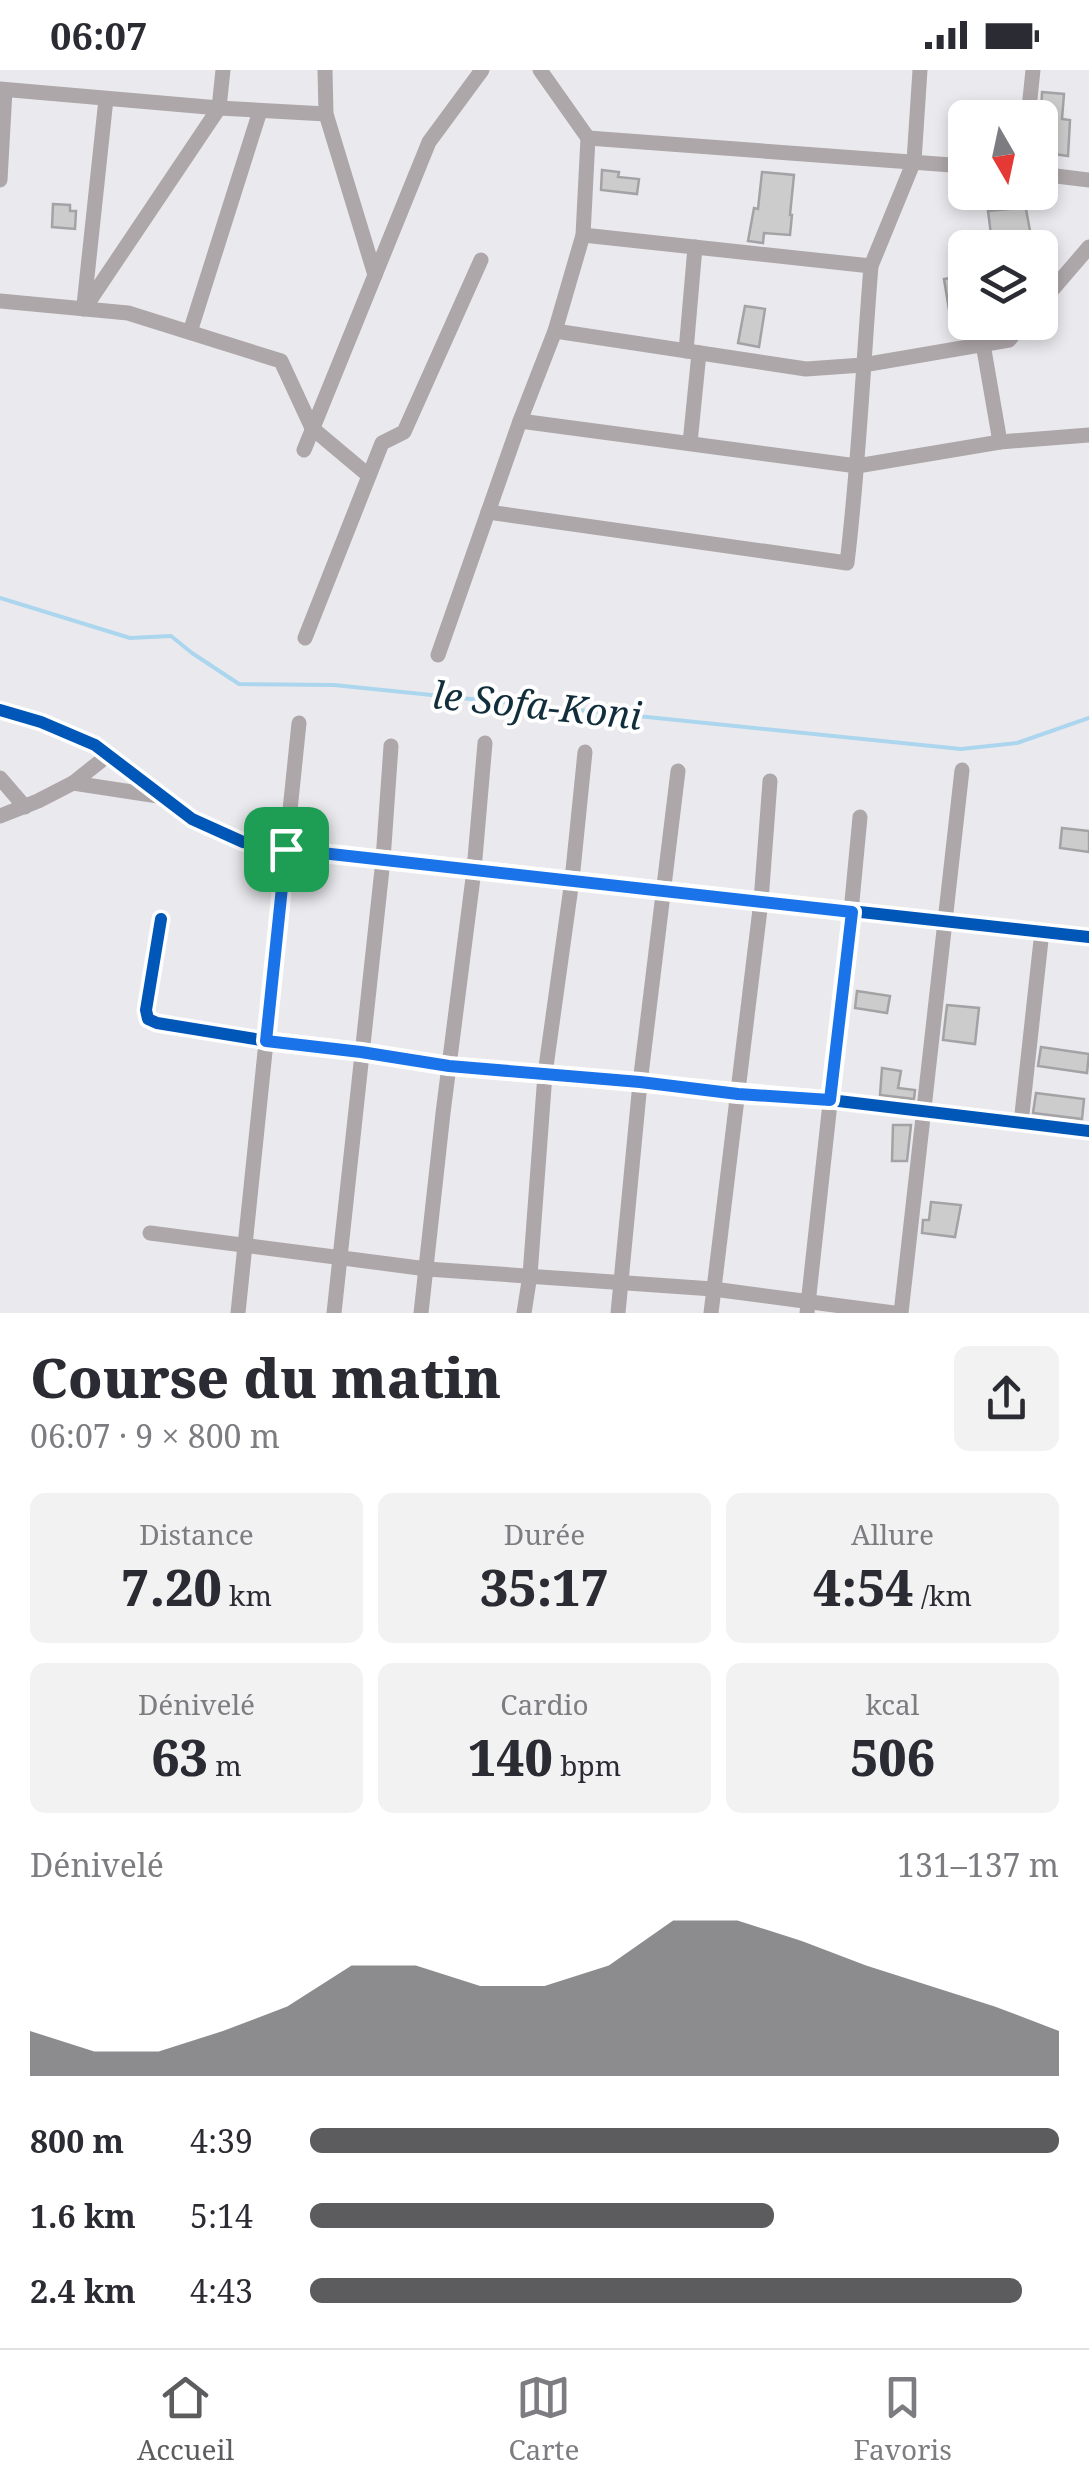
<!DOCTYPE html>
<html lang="fr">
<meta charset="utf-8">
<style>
:root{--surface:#fff;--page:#f2f2f3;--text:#2b2b33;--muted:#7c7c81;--line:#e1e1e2;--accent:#5c5c5f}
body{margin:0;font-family:"Noto Serif",serif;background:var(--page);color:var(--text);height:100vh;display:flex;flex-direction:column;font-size:38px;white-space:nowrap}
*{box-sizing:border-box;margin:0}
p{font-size:32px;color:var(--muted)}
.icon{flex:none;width:55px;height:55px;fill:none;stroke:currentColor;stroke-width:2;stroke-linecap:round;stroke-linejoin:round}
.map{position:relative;height:1243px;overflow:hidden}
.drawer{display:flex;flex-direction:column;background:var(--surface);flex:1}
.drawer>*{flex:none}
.needle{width:65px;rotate:171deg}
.tools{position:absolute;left:948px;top:30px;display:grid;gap:20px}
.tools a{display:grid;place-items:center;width:110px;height:110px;border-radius:15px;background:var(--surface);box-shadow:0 5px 15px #0003;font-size:50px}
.pin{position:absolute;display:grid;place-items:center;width:85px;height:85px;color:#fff;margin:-42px;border-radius:20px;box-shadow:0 5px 15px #0006}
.round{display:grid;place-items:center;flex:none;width:105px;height:105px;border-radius:15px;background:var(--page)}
.overview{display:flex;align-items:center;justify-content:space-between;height:170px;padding:0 30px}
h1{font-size:55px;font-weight:800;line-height:75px}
.metrics{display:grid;grid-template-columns:repeat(3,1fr);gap:15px;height:170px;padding:10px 30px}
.metrics div{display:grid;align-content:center;border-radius:15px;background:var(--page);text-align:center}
.metrics b{font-size:50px;font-weight:800}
.metrics small{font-size:28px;font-weight:400}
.metrics p{font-size:28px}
.chart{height:280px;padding:20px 30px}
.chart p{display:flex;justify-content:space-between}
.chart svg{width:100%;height:180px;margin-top:10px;fill:var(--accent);opacity:.7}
ul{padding:0 30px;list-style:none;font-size:32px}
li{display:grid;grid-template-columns:160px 120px 1fr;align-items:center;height:75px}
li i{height:25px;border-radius:12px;background:var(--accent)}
.status{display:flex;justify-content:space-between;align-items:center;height:70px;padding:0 50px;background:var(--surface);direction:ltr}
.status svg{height:28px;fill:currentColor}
.tab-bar{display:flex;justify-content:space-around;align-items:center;height:140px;border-top:2px solid var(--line);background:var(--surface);font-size:28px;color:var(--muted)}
.tab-bar a{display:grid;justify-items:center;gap:5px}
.tab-bar .on{color:var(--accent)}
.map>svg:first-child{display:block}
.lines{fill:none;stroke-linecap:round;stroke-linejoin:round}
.stream{stroke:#acd6ee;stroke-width:4}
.building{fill:#cdcccd;stroke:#a4a2a4;stroke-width:2.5}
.minor{stroke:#aea7aa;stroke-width:15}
.cycleway-casing{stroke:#fff;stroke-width:19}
.cycleway{stroke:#0057b8;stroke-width:12}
.route-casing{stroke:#fff;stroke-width:20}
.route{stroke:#1a73e8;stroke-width:12}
.labels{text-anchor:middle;stroke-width:8;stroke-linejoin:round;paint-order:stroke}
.water-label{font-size:38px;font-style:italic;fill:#122e3c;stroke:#fff}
</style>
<div class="status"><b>06:07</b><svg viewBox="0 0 49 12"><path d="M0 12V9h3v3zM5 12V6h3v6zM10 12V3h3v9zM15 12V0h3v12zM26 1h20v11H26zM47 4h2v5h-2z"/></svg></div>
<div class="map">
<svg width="1089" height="1243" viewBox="0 0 1089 1243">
<rect width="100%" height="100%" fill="#eaeaee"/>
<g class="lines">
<path class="stream" d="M0,528l130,40 41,-2 21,17 47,31 95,1 627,64 56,-6 72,-25"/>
</g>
<g class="building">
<path d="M1042,22l22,2 -2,25 8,1 -2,36 -28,-4 3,-17 -3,-1z"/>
<path d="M602,100l17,2 -1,5 21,2 -2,15 -36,-4z"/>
<path d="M762,102l32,3 -4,40h2l-2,20 -26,-2 -1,10 -15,-2 6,-33 4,1z"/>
<path d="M1024,128l6,33 -39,4 -3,-24 22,-2 -2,-8z"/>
<path d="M53,134l17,1v6h6l-1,18 -23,-2z"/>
<path d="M965,206v50l-13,2 -8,-49z"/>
<path d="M745,236l20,3 -6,38 -21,-4z"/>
<path d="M1062,758l27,3v21l-29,-4z"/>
<path d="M857,921l33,5 -3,17 -32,-5z"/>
<path d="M947,935l32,3 -4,36 -32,-4z"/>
<path d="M1041,977l48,7 -2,19 -49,-7z"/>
<path d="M882,998l19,3 -3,17 17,2 -1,9 -34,-4z"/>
<path d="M1036,1023l48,6 -2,20 -49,-6z"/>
<path d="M893,1055h18l-4,36h-15z"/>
<path d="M931,1132l30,3 -6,32 -33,-4 1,-13h6z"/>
</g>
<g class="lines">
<g class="minor">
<path d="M325,0l1,44 49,161"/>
<path d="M0,19l219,19 107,6"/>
<path d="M1028,48l5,-48"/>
<path d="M588,68l377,28"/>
<path d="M1040,104l49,6"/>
<path d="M0,110l5,-90"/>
<path d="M871,196l43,-105 6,-91"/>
<path d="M0,231l128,12 153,48 31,67 56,47"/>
<path d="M1040,234l49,-57"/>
<path d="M84,235l22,-206"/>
<path d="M84,239l135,-201 4,-38"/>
<path d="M555,261l251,38 57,-4 146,-25 15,-18"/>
<path d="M190,262l70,-221"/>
<path d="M983,274l17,98"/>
<path d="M686,281l9,-104"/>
<path d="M520,351l337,45 143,-24 89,-7"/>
<path d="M690,373l9,-90"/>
<path d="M304,380l125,-308 53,-72"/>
<path d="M488,442l359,51c12,-99 16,-198 24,-297l-288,-31"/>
<path d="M305,568l77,-195 22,-11 77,-172"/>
<path d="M438,585l82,-234 35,-90 28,-96 5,-97 -48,-68"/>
<path d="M0,640l41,12 54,23 97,74 51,23 43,7 803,88"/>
<path d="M0,708l25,29"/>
<path d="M73,713l85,13"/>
<path d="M0,746l38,-15 35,-18 34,-27"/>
<path d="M161,849l-15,91 2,9 9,4 110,18 94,11 88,14 381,34 259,31"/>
<path d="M1021,1053l21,-192"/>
<path d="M150,1163l277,36 286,20 181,24"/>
<path d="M238,1243l61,-590"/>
<path d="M334,1243l49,-453 8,-114"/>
<path d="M421,1243l22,-200 31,-243 11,-127"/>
<path d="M524,1243l6,-38 15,-201 27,-194 13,-128"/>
<path d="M618,1243l22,-230 38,-312"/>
<path d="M711,1243l50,-412 9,-120"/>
<path d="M807,1243l44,-401 9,-95"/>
<path d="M901,1243l61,-543"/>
</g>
<defs>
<g id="cycleway">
<path d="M0,640l41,12 54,23 97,74 51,23 43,7 803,88"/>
<path d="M161,849l-15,91 2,9 9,4 110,18 94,11 88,14 381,34 259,31"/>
</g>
</defs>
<use href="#cycleway" class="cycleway-casing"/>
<use href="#cycleway" class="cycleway"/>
</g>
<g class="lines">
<defs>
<path id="route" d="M286,779l566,63 -22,188 -92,-6 -98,-12 -191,-16 -88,-14 -95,-11z"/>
</defs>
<use href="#route" class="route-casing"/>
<use href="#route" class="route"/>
</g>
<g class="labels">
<g class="water-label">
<text transform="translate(537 636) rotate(6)" y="13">le Sofa-Koni</text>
</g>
</g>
</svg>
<div class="tools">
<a><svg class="needle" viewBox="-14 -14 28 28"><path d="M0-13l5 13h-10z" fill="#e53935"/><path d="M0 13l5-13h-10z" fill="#7c7c81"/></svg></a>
<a><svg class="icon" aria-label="layers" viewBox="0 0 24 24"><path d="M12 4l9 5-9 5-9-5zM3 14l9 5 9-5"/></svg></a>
</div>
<div class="pin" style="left:286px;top:779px;background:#1e9e55"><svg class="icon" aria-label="arrive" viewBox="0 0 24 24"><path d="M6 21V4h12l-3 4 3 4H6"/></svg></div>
</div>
<section class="drawer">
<div class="overview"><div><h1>Course du matin</h1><p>06:07 · 9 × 800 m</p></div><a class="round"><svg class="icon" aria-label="share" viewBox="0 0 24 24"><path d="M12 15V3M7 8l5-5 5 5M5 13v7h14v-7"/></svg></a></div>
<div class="metrics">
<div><p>Distance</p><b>7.20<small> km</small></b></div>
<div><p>Durée</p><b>35:17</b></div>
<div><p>Allure</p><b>4:54<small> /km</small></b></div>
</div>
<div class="metrics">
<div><p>Dénivelé</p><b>63<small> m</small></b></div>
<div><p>Cardio</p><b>140<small> bpm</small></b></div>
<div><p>kcal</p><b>506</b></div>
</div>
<div class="chart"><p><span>Dénivelé</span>131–137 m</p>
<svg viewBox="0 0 160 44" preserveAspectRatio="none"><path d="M0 44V33L10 38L20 38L30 33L40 27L50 17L60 17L70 22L80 22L90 17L100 6L110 6L120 11L130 17L140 22L150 27L160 33V44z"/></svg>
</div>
<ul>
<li><b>800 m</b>4:39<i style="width:100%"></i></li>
<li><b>1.6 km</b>5:14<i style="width:62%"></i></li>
<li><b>2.4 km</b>4:43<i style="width:95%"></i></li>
</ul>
</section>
<nav class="tab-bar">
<a class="on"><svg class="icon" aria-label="home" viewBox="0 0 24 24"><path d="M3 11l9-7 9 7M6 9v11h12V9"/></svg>Accueil</a>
<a><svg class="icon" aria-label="map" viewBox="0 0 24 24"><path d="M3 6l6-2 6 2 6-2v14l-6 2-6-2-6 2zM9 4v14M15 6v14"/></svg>Carte</a>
<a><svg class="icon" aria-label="saved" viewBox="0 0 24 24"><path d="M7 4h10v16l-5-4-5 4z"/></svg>Favoris</a>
</nav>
